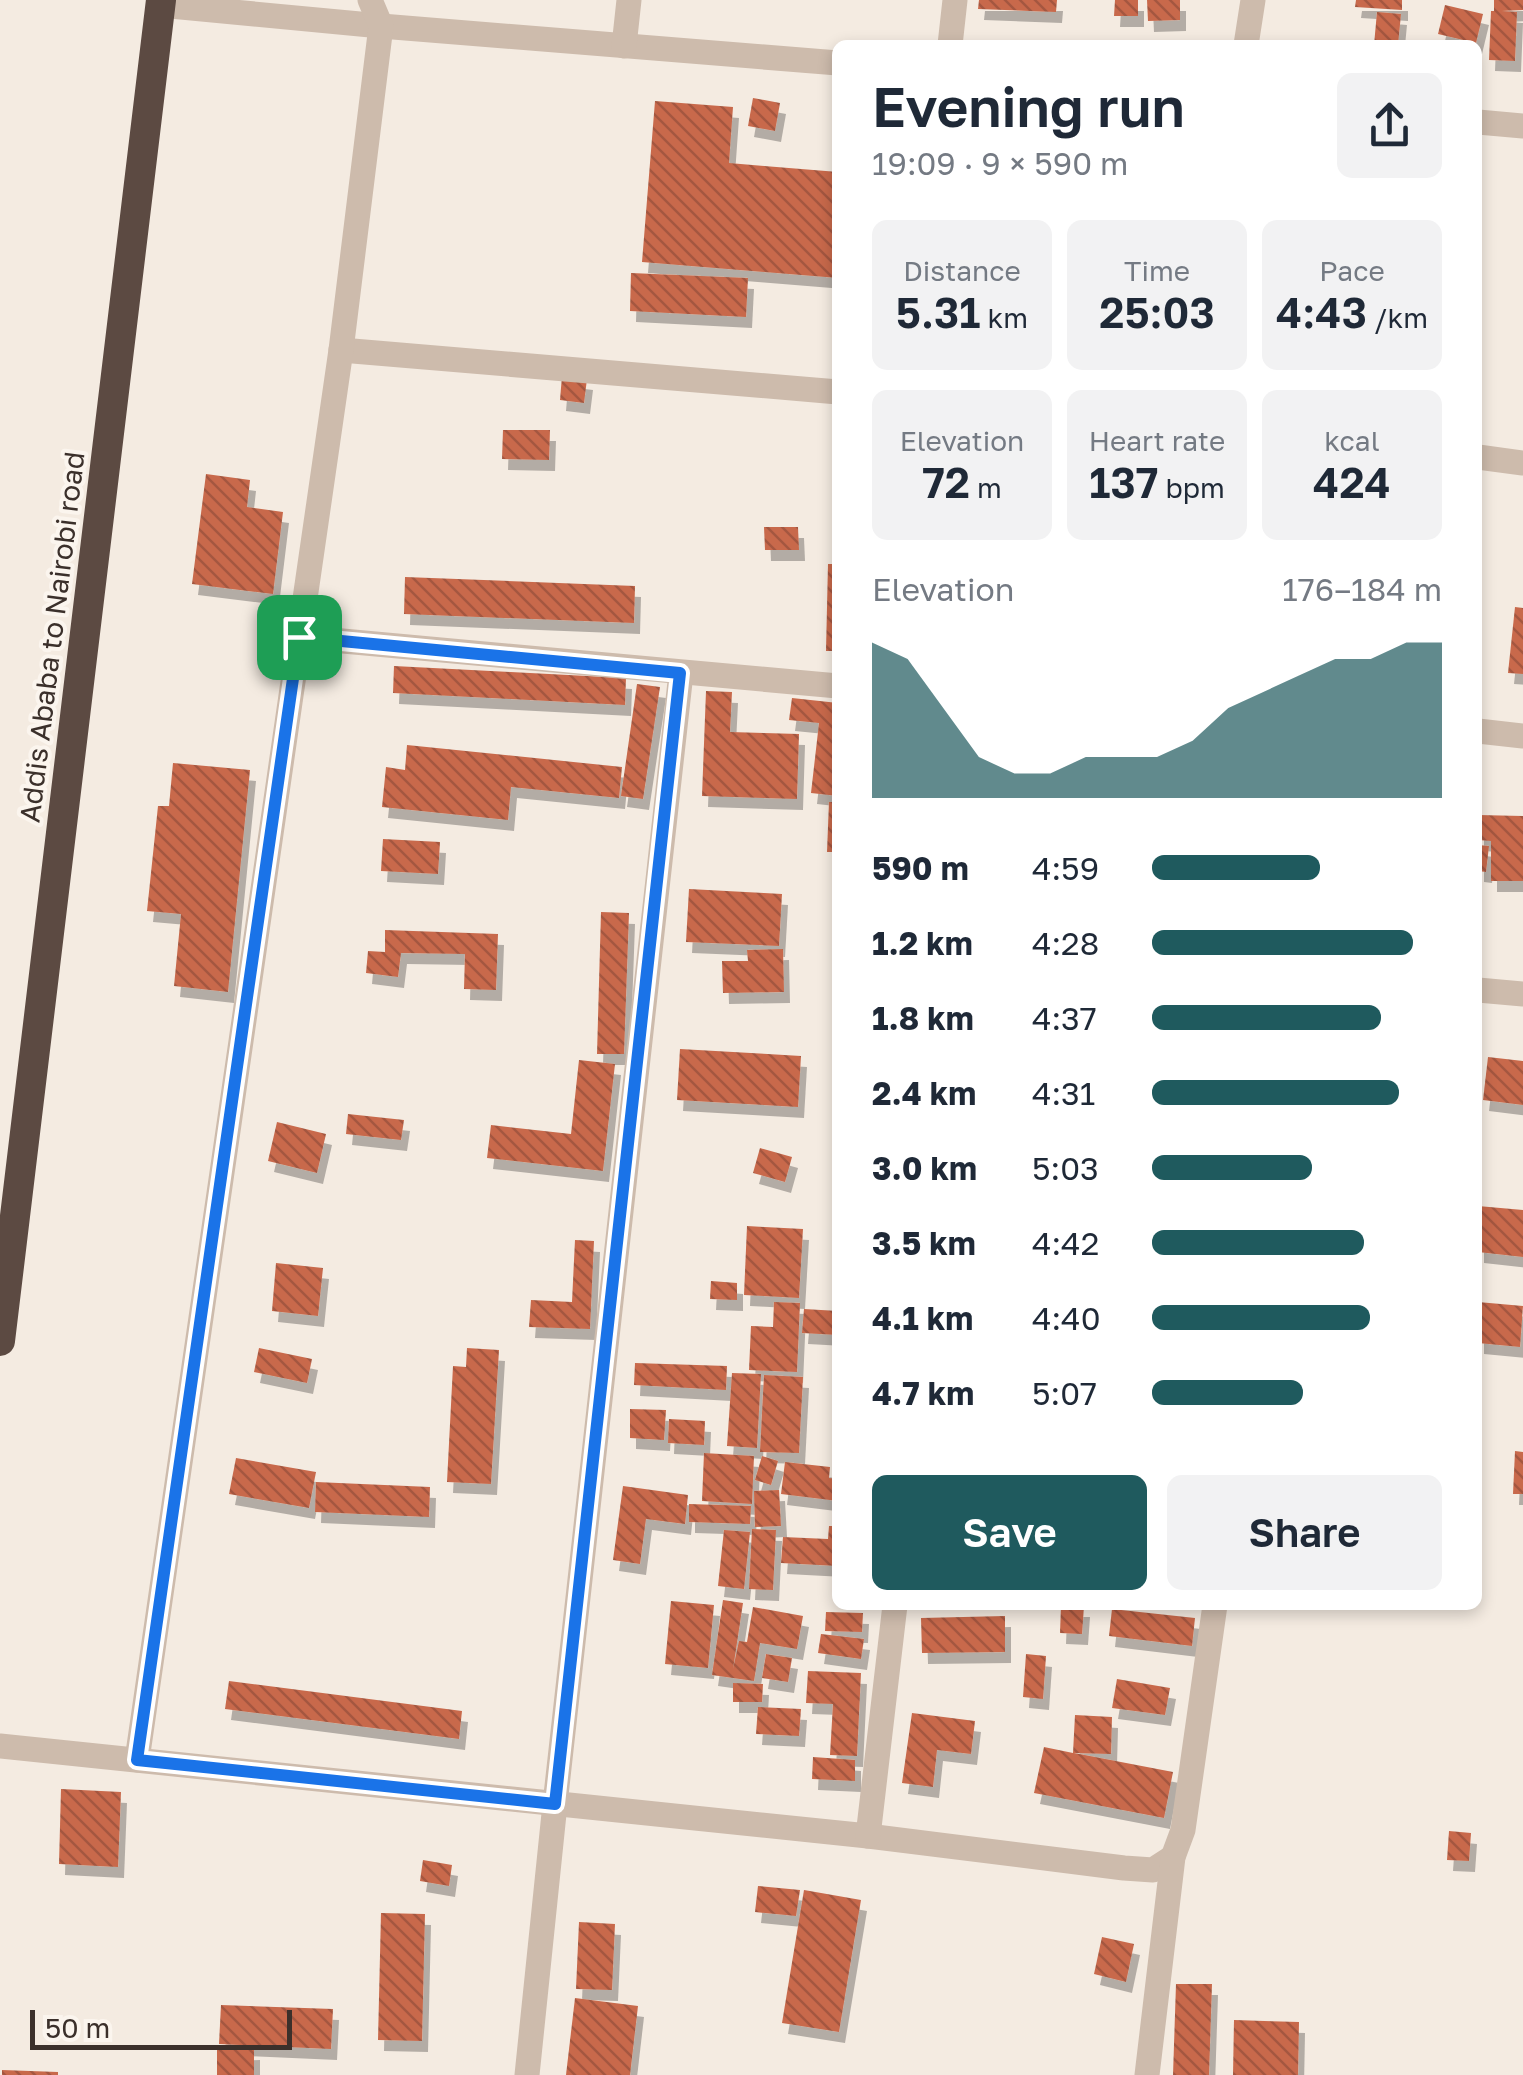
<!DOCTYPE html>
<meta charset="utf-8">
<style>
:root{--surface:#fff;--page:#f2f2f3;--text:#1f2937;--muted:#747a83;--accent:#1f5a5e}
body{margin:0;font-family:"Golos Text",sans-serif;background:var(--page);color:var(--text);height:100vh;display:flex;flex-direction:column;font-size:38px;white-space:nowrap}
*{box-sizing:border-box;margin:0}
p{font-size:32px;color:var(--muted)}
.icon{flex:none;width:55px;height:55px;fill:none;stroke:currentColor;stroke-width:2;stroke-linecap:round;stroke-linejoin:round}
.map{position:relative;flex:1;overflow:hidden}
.panel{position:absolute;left:832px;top:40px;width:650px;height:1570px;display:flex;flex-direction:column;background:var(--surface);border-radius:15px;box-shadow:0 5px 15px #0003}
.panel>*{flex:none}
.scale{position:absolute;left:30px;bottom:25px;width:262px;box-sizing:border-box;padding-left:10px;border:5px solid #3b302b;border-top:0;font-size:28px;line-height:35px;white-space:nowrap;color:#3b302b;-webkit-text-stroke:8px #fbf5ee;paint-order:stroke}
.pin{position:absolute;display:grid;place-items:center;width:85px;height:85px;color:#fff;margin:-42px;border-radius:20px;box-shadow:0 5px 15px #0006}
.round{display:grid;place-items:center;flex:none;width:105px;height:105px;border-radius:15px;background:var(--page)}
.headline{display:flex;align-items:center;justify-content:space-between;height:170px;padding:0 40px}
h1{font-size:55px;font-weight:600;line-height:75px}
.metrics{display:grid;grid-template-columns:repeat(3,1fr);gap:15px;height:170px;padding:10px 40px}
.metrics div{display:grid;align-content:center;border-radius:15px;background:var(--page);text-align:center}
.metrics b{font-size:42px;font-weight:600}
.metrics small{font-size:28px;font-weight:400}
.metrics p{font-size:28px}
.chart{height:280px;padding:20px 40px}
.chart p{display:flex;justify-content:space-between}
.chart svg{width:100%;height:180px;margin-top:10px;fill:var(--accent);opacity:.7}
.primary-button{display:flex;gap:20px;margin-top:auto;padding:20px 40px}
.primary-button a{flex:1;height:115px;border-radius:15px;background:var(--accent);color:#fff;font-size:40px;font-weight:600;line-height:115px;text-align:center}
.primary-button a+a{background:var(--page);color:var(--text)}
ul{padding:0 40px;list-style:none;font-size:32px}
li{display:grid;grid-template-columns:160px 120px 1fr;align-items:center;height:75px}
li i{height:25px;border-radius:12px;background:var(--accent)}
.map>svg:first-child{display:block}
.building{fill:url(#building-back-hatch);filter:url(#shadow)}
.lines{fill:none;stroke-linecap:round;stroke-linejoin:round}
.street{stroke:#cdbbac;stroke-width:25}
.highway{stroke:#5c4a42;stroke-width:30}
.route-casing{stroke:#fff;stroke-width:20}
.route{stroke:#1a73e8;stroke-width:12}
.labels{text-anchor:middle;stroke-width:8;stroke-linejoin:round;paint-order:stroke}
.street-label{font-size:28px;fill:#3b302b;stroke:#fbf5ee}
</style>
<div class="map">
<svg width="1523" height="2075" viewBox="0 0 1523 2075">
<defs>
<pattern id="building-back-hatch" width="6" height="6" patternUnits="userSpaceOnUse" patternTransform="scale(2.5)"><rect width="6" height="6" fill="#c8694b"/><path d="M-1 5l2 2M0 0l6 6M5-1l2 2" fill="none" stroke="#a4573f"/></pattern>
<filter id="shadow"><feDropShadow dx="6" dy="11" stdDeviation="0" flood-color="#0004"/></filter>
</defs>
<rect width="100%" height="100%" fill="#f4ebe1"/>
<g class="building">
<path d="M979,0h78l-1,12 -78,-3z"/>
<path d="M1115,0h23v16h-24z"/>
<path d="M1147,0h33v20l-32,1z"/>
<path d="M1356,0h46v10l-47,-3z"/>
<path d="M1494,0h29v10l-21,1 15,1 -2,49 -26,-1 2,-49h3z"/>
<path d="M1445,5l38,9 -7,29 -38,-9z"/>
<path d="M1377,12l24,2 -3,31h-24z"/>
<path d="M753,98l27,5 -5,28 -27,-5z"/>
<path d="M655,101l78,6 -4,56 109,9v106l-196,-16z"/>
<path d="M631,273l117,5 -2,39 -116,-6z"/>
<path d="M562,376l25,3 -3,24 -24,-3z"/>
<path d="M503,430h47l-1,30 -47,-1z"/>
<path d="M206,474l44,6 -3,27 36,5 -10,82 -81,-10z"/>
<path d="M764,527h34l1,23h-34z"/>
<path d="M828,564h10v87h-12z"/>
<path d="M405,577l230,9 -1,37 -230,-9z"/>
<path d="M1515,607l8,1v66l-15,-1z"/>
<path d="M394,666l232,12 -1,27 -232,-12z"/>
<path d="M637,684l23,3 -17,112 -22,-3z"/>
<path d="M706,691l26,1 -2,40 69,2 -2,65 -95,-3z"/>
<path d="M792,698l46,5v93l-27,-3 8,-70 -30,-3z"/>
<path d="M407,745l215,22 -3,31 -108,-11 -3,33 -126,-13 4,-40 19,3z"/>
<path d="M173,763l77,7 -22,222 -54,-6 7,-72 -34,-3 11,-105h11z"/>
<path d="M829,802h9v50h-11z"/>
<path d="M1478,815l45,1v65h-32v-40l-13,-1z"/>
<path d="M383,839l57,3 -2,32 -57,-3z"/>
<path d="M1478,845l11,1 -3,26 -8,-1z"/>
<path d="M689,889l93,5 -3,52 -93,-4z"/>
<path d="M601,912l28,1 -5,141h-27z"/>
<path d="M385,930l113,4 -2,56 -32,-1 1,-35 -64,-1 -3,24 -32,-4 2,-22 17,1z"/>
<path d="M783,949l1,43 -61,1 -1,-32h26l-1,-11z"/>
<path d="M680,1049l121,7 -3,51 -121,-7z"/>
<path d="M835,1053l3,1v27l-6,-1z"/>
<path d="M1488,1057l35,4v44l-40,-5z"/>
<path d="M579,1060l36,4 -12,107 -116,-13 4,-33 80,9z"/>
<path d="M348,1114l56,6 -3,20 -55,-6z"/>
<path d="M277,1122l49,12 -9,39 -49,-12z"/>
<path d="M760,1148l32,9 -7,25 -32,-9z"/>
<path d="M1478,1206l45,4v47l-45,-5z"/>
<path d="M747,1226l56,3 -4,69 -55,-3z"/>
<path d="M575,1240l19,1 -4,88 -61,-2 2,-27 41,2z"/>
<path d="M276,1263l47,5 -5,48 -46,-5z"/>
<path d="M711,1281l26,2v17l-27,-1z"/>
<path d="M774,1302l26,1 -3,69 -48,-2 2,-44 22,1z"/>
<path d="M1478,1302l45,4 -3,41 -42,-4z"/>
<path d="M804,1309l34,2v24l-36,-2z"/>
<path d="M259,1348l53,11 -5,24 -53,-11z"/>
<path d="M467,1348l32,2 -8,134 -44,-2 6,-116 13,1z"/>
<path d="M635,1363l92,3 -1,24 -92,-5z"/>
<path d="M732,1373l29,1 -4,74 -30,-2z"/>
<path d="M764,1375l39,2 -4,76 -39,-1z"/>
<path d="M630,1409l36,1 -2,30 -34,-2z"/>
<path d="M669,1419l36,2 -1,24 -36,-2z"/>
<path d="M1515,1451l8,1v42h-10z"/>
<path d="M704,1453l50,3 -2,48 -50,-3z"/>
<path d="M762,1456l16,5 -7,24 -16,-5z"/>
<path d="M236,1458l80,14 -7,36 -80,-14z"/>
<path d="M785,1462l45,5 -1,11 9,1v22l-57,-7z"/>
<path d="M316,1482l114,5 -1,30 -114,-5z"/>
<path d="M623,1486l65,9 -3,29 -39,-5 -6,45 -27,-4z"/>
<path d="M779,1490l2,36 -26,1 -1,-36z"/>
<path d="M689,1504l62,2 -1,18 -61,-2z"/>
<path d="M829,1526h9v40l-57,-3 2,-26 45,2z"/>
<path d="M752,1529l24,1 -3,60 -24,-1z"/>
<path d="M724,1530l26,2 -6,57 -26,-3z"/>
<path d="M723,1600l20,3 -10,66 6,-28 8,1 6,-35 50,9 -6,33 -37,-6 -6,38 -42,-6z"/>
<path d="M671,1601l43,4 -6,63 -43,-4z"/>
<path d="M1061,1606h23l-2,28 -22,-1z"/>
<path d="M1112,1609l83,9 -3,28 -83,-10z"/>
<path d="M826,1612l37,1 -1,19 -37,-1z"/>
<path d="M1005,1616v36l-83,1 -1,-35z"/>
<path d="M821,1634l43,5 -3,20 -43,-6z"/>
<path d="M766,1654l26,4 -4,24 -26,-4z"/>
<path d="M1026,1654l20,2 -3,43 -20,-2z"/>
<path d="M808,1671l53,2 -4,83 -27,-1 3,-51 -27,-1z"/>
<path d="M1117,1679l53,9 -5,27 -53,-7z"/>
<path d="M229,1681l233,30 -3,28 -234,-30z"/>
<path d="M733,1683l30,1 -1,18h-29z"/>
<path d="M758,1707l43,2 -2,27 -43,-2z"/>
<path d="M912,1713l63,8 -4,33 -34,-4 -4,37 -31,-4z"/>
<path d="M1075,1715l37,2 -1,37 -37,-1 99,19 -9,46 -130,-25 10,-46 29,6z"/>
<path d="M813,1757l42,3v21l-43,-2z"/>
<path d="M61,1789l60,3 -3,75 -59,-3z"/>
<path d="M1449,1831l22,2 -2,28 -22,-1z"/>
<path d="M423,1860l29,5 -3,21 -29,-5z"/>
<path d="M758,1886l42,4 -4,26 -41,-4z"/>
<path d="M804,1890l57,10 -22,132 -57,-9z"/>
<path d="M381,1913l44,1 -3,127 -44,-1z"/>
<path d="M579,1922l36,2 -3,66 -36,-1z"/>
<path d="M1102,1937l32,7 -8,38 -32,-8z"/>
<path d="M1176,1984h36l-3,91h-36z"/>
<path d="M575,1998l63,8 -8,69h-64z"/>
<path d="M221,2005l112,4 -2,40 -112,-5z"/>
<path d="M1234,2020l65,2 -1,53h-65z"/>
<path d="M254,2049v26h-37v-25z"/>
<path d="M2,2070l56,2v3h-56z"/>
</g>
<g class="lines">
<g class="street">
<path d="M160,5l221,21 457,37"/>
<path d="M950,45l5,-45"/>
<path d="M1246,45l7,-45"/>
<path d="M624,46l5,-46"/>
<path d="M1478,122l45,4"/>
<path d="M341,350l497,42"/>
<path d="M1478,457l45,6"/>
<path d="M299,637l539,49"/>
<path d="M1478,731l45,5"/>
<path d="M1478,990l45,4"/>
<path d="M0,1746l868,90 256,32 29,2 20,-13"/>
<path d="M137,1760l204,-1410 40,-324 -11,-26"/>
<path d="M868,1836l27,-231"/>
<path d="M527,2075l28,-271 126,-1131"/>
<path d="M1147,2075l26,-218 10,-27 32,-225"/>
</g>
<path class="highway" d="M0,1341l161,-1341"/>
</g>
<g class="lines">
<defs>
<path id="route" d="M299,637l381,36 -125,1131 -418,-44z"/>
</defs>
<use href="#route" class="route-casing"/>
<use href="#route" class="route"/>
</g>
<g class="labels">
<g class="street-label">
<text transform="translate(52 637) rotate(-83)" y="10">Addis Ababa to Nairobi road</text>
</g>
</g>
</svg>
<div class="scale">50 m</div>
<div class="pin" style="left:299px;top:637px;background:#1e9e55"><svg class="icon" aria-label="arrive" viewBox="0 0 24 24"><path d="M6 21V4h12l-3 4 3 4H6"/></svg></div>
<section class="panel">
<div class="headline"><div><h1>Evening run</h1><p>19:09 · 9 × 590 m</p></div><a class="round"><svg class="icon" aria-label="share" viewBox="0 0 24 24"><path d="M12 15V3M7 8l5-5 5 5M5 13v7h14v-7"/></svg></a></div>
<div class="metrics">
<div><p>Distance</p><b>5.31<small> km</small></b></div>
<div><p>Time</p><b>25:03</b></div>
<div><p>Pace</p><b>4:43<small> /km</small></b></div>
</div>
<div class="metrics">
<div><p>Elevation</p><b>72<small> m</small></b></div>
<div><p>Heart rate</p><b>137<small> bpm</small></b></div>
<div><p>kcal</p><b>424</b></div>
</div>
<div class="chart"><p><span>Elevation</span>176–184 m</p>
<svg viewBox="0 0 160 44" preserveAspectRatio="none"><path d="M0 44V6L10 10L20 22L30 34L40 38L50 38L60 34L70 34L80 34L90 30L100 22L110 18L120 14L130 10L140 10L150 6L160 6V44z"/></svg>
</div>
<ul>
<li><b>590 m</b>4:59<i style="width:58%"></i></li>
<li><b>1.2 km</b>4:28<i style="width:90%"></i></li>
<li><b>1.8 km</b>4:37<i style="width:79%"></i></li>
<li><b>2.4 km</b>4:31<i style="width:85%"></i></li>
<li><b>3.0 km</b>5:03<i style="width:55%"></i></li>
<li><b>3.5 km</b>4:42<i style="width:73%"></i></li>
<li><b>4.1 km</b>4:40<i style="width:75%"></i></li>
<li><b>4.7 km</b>5:07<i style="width:52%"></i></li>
</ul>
<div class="primary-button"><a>Save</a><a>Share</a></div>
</section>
</div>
